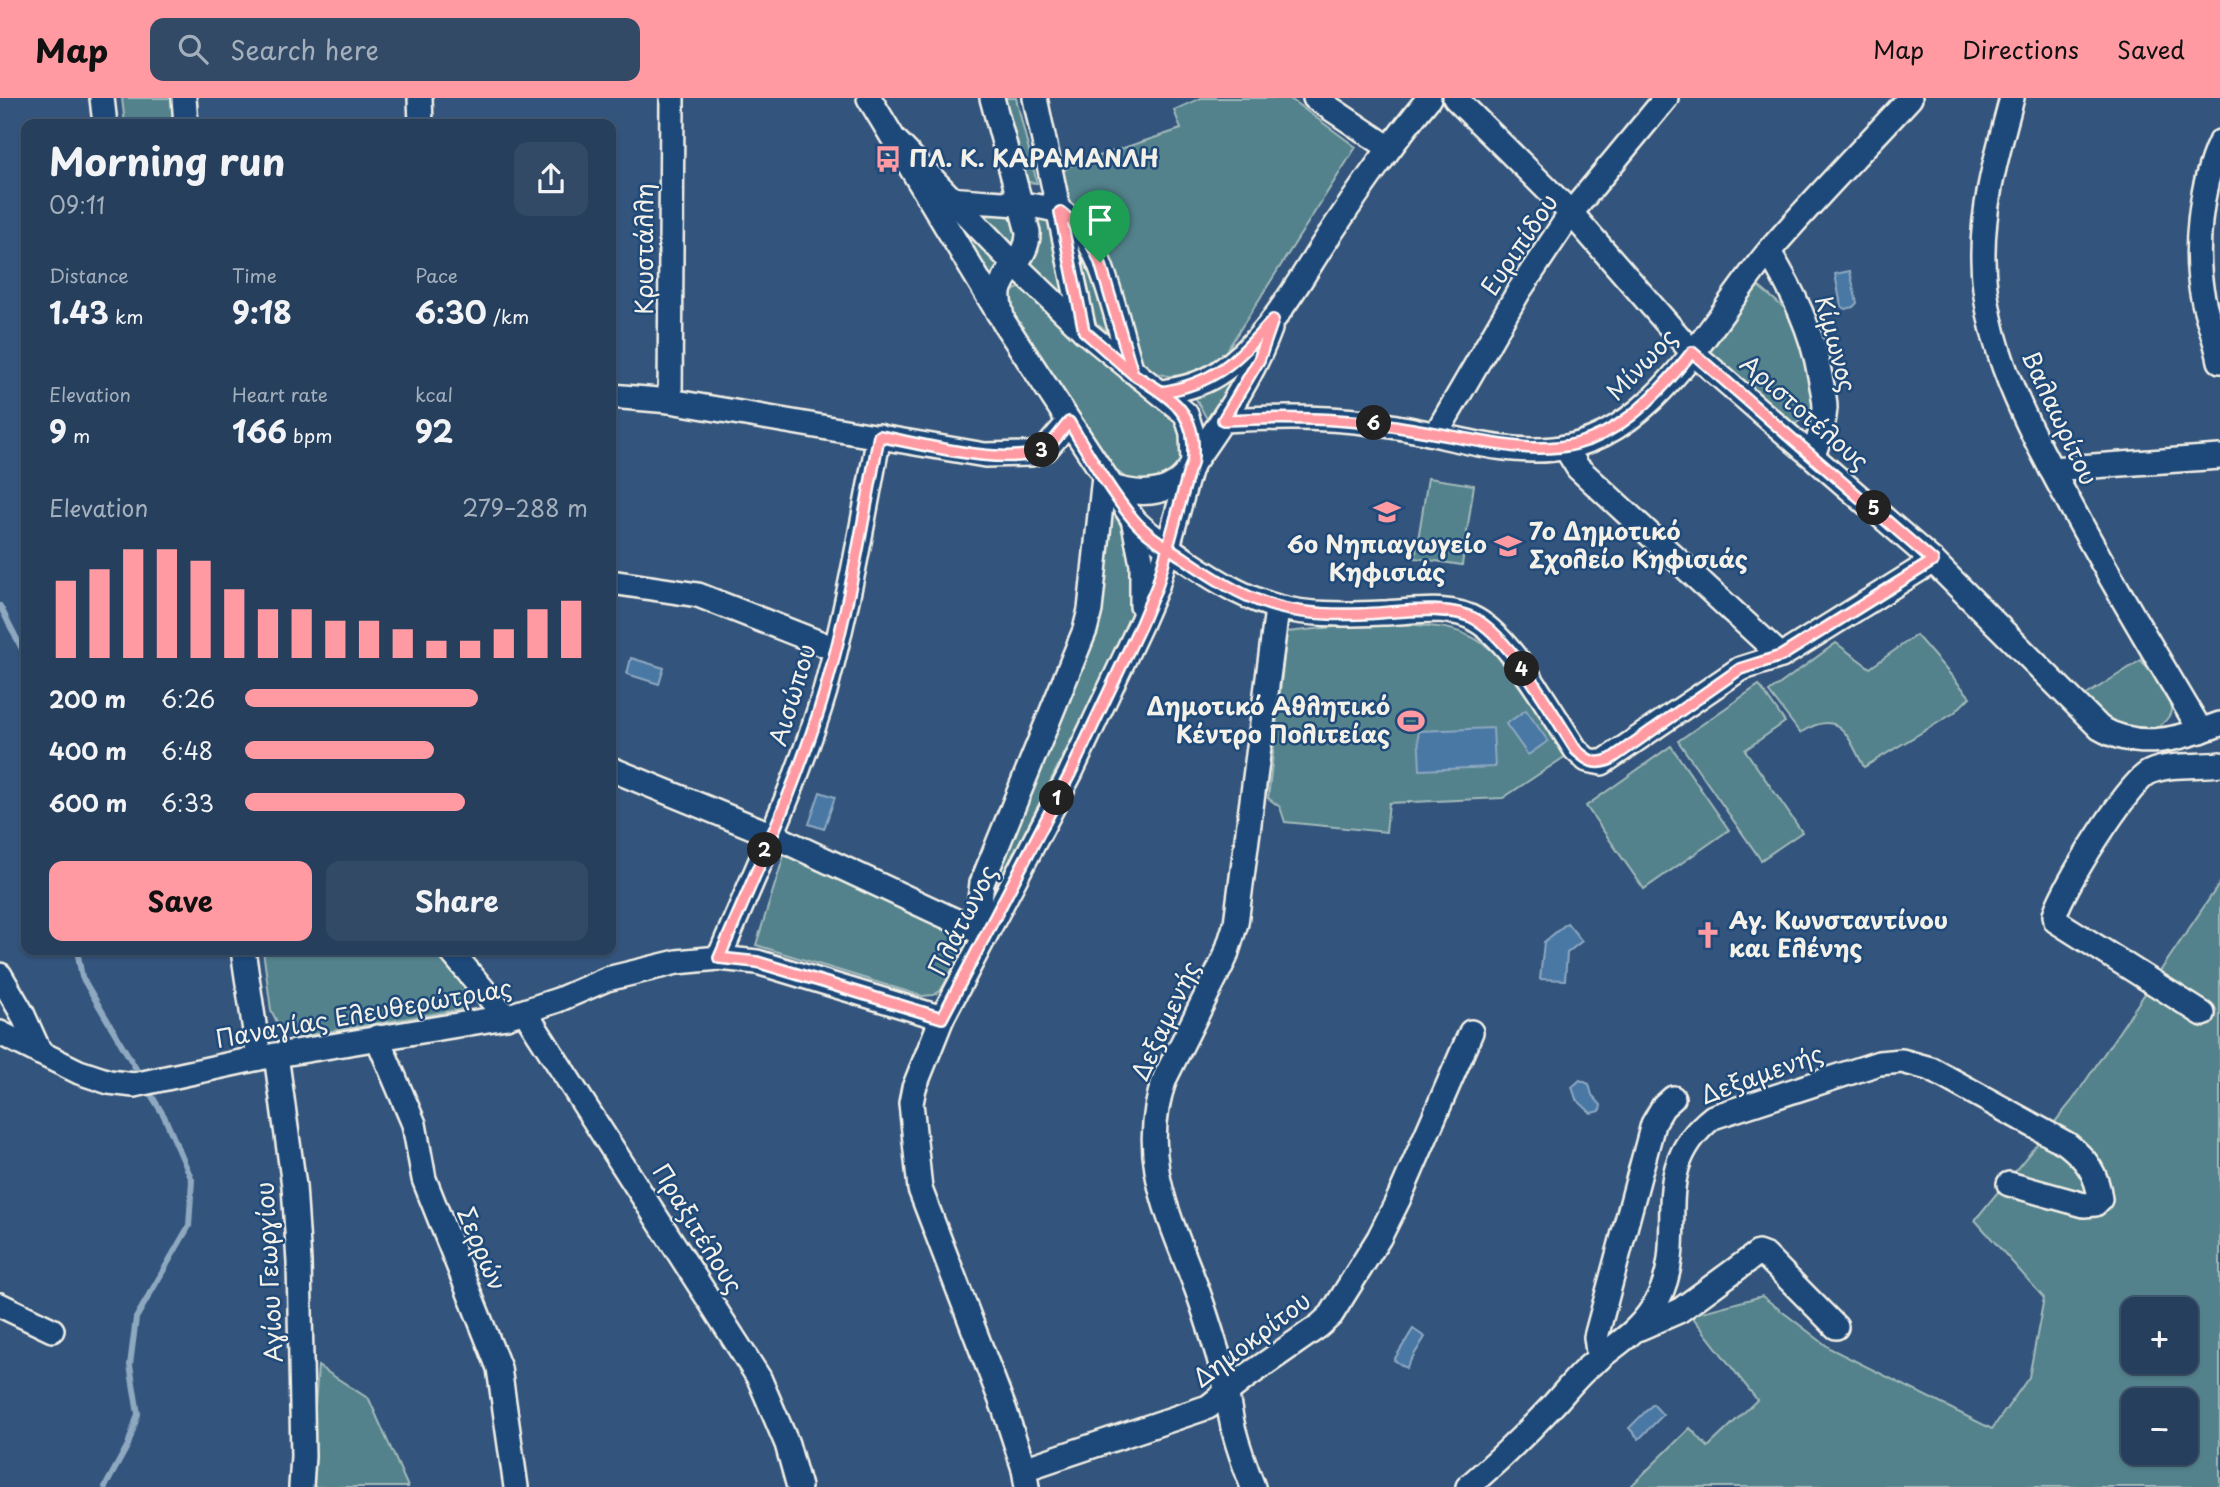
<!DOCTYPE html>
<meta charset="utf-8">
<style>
:root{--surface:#263f5d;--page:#324a66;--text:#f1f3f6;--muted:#a4afbc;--line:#425872;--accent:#ff9aa2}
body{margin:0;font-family:"Playpen Sans",sans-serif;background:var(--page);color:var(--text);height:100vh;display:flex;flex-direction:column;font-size:26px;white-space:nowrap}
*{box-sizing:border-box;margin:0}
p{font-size:23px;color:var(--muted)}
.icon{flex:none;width:38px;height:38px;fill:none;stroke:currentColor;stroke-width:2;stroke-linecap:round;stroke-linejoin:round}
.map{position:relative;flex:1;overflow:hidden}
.side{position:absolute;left:21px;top:21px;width:595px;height:836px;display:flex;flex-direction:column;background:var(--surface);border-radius:14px;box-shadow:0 2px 5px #0004,0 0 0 2px var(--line)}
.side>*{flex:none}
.fabs{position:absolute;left:2121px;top:1199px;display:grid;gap:14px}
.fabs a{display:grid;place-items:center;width:77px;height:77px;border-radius:14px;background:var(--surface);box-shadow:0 2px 5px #0004,0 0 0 2px var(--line);font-size:35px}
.pin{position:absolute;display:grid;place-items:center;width:60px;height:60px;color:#fff;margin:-72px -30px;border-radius:50% 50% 50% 0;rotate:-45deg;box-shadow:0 0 7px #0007}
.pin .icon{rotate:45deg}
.km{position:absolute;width:35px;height:35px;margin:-18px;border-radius:50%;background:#222;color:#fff;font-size:19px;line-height:35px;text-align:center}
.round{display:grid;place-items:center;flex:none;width:74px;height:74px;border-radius:14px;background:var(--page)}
.head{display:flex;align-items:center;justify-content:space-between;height:119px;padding:0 28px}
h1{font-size:38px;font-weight:700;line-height:52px}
.figures{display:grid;grid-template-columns:repeat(3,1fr);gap:10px;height:119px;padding:7px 28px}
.figures div{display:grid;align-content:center}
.figures b{font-size:30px;font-weight:700}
.figures small{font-size:19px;font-weight:400}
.figures p{font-size:19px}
.chart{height:196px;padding:14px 28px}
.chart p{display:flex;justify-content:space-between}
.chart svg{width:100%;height:126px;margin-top:7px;stroke:var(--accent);stroke-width:6}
.action{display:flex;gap:14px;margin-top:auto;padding:14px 28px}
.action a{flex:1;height:80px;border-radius:14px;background:var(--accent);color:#111;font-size:28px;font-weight:700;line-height:80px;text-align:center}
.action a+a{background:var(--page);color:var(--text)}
ul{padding:0 28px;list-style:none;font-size:23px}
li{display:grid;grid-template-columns:112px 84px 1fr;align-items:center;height:52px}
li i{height:18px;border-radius:9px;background:var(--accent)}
header{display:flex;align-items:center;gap:42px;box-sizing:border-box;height:98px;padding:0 35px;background:var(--accent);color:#111}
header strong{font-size:33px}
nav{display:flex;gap:38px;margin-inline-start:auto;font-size:24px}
.search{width:490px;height:63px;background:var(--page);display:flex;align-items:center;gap:18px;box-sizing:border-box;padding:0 24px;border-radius:14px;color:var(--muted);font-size:26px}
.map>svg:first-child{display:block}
.green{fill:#52828c;stroke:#a3baba;stroke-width:2;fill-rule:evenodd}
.water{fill:#4a78a5;stroke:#8ea8c0;stroke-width:2}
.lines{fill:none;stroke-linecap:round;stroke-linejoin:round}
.stream{stroke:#8ea8c0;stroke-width:6}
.minor-casing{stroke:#f4f1e8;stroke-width:28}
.minor{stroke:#1f4a7a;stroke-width:23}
.route-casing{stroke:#fff;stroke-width:14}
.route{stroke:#ff9aa2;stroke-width:9}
.labels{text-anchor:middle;stroke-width:5;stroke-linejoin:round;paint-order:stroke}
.poi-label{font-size:24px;font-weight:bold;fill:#f4f1e8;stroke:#1f4a7a;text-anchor:start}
.street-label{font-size:24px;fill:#f4f1e8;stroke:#1f4a7a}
</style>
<header>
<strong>Map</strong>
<div class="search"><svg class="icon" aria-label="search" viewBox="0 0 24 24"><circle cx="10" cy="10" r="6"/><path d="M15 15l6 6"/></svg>Search here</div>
<nav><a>Map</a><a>Directions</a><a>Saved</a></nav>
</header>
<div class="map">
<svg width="2220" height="1389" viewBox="0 0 2220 1389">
<rect width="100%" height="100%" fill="#33547c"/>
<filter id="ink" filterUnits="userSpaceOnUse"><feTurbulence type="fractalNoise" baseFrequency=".0143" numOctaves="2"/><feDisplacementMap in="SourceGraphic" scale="14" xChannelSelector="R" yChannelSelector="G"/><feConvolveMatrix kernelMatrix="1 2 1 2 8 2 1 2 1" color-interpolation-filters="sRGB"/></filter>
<g filter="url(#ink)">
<g class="green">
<path d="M122,0h55l2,26h-54z"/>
<path d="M999,0h17l21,85 -10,-1 -8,-9z"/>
<path d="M1201,0h88l67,49 -129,203 -21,19 -18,6 -20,1 -15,-4 -12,-12 -61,-146 -12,-14 -7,-26 8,-8 112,-37 -7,-19z"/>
<path d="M1017,115v38l-37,-35z"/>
<path d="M950,116l59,53 -16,19z"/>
<path d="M1036,120l19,4 16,81 -40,-38 8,-19z"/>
<path d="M1071,135l17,19 26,85 -22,-17z"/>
<path d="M1757,187l38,32 21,88 -21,20 -87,-74z"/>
<path d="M1023,188l11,5 97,96 38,21 9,8 7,36 -6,13 -9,10 -13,7 -27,-1 -22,-17 -100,-149v-22z"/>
<path d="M1241,269l-34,52 -11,-20 1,-3 23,-9z"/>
<path d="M1428,380l46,7 -12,80 -47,-7z"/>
<path d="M1113,413l13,25 8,41 -3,37 -17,41 -112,222 -8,-3 102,-250 9,-106z"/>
<path d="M1399,526c40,2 65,2 96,29l74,101 -66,44 -114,5 -3,29 -101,-10 -5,-15 -12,-9 19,-166 57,-6z"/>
<path d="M1916,537l54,62 -16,16 -90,54c-17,-32 -24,-60 -64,-34l-31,-41 67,-49 34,25z"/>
<path d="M2141,562c9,13 27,29 30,45 1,7 -1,10 -5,15 -21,27 -67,-5 -86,-21z"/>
<path d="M1759,587l26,37 -40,28 57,82 -41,28 -83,-119z"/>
<path d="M1671,648l58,84 -85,59 -58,-83z"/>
<path d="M786,751l183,90 -28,51 -7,5 -12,1 -166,-51z"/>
<path d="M2220,785v604h-590l60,-59 18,19 49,-47 -66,-85 71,-19 69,53 161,80 37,-52 15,-79 -69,-78 97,-119zM2133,1211h53v53h-53zM2133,1302h53v52h-53z"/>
<path d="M263,852h173l34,35c3,10 1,17 -7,24l-160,27 -23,-8 -9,-18z"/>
<path d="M318,1268l51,33 39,88h-99z"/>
</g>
<g class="water">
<path d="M1850,173l7,32 -4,4 -7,2 -5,-3 -6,-32z"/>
<path d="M631,560l33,10 -5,16 -32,-10z"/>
<path d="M1526,612l22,31 -20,14 -22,-31z"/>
<path d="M1493,630l2,39 -75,3 -2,-39z"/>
<path d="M820,694l15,5 -11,32 -15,-5z"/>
<path d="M1567,825l15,18 -15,12 -2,27 -25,-1 4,-37z"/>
<path d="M1580,982l9,4 3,11 9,10 -1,6 -9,2 -15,-14 -4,-12z"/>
<path d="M1413,1231l12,8 -19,31 -12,-8z"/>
<path d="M1653,1306l10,11 -24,24 -10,-11z"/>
</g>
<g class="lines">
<g class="stream">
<path d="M0,508l26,51"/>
<path d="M77,852l5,27 60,102"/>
<path d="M105,1389l23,-42 10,-31 -8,-49 6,-47 53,-92 3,-46 -28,-64 -17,-28"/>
</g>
<defs>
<g id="minor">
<path d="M102,0l3,26"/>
<path d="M184,0l2,26"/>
<path d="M420,0l1,26"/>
<path d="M869,0l130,216"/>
<path d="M992,0l36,134c1,27 -24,36 -29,60 -1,10 2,20 4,29l130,198c16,17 35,28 54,42 74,50 106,56 195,52 30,-1 68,-9 94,7 37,21 76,94 100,130l11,10 15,3 138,-94 41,-13 152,-95"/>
<path d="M1035,0l49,233"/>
<path d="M1315,0l73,49"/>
<path d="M1455,0l116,115 121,139 241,209 167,167c40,23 79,11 120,-4"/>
<path d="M2012,0c-14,53 -30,106 -29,161 1,89 47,171 88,247 41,76 85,150 130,225"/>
<path d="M897,44l118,123 69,66 102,83 6,19 1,30c-16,32 -50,34 -81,24"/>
<path d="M2220,44c-20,43 -27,110 -17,156 4,21 13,41 17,63"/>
<path d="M952,101c28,4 85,3 108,13 42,17 58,118 72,159"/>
<path d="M1769,154c24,40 43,78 51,124 2,11 5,22 5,32 -1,17 -6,32 -12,47"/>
<path d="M1162,294c19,-3 38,-7 55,-18 47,-30 76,-83 105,-128 34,-51 68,-101 107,-148"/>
<path d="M611,298l59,5 315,54 46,-1 15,-5 23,-27"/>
<path d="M670,303l2,-303"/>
<path d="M1223,322c59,-3 116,-4 174,7 51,8 105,28 157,22 101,-10 157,-130 216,-199 45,-52 93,-101 140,-152"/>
<path d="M1436,336l83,-143 52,-78 95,-115"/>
<path d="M1565,349l13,21 203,188"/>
<path d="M1193,365c30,-43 59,-85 77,-134"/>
<path d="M2051,371l169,-12"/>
<path d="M1133,421l9,45v42"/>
<path d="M611,484l87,13 137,54"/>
<path d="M611,671l161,66 212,99"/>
<path d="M984,836l-4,-35 2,-16 103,-253 5,-20 14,-134"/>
<path d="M243,852l16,108"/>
<path d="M450,852l56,67"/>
<path d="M719,860c37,-88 79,-176 106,-267 23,-84 38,-170 54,-255"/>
<path d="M0,877l22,38 18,40"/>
<path d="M525,914l234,366 28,66 12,43"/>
<path d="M2203,916l-147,-93 -1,-6c5,-23 74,-134 95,-143 21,-9 48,-5 70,-8"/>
<path d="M0,935l79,39 30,10 25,3 125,-27 247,-41 52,-17 49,-21 70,-17 42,-4 38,4 185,56"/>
<path d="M377,939l37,87 10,55 75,189 17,119"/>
<path d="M276,957l18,131 5,76 4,194 -2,31"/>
<path d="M0,1207l52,25"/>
<path d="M1640,1230l39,-17 79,-58 8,3 70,71"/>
<path d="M1599,1261l-3,-22 57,-213 10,-17 10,-9"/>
<path d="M1024,1371l184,-62 38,-30 73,-51 12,-11 48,-77 20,-40 72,-166"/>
<path d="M1027,1389l-3,-18 -19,-58 -85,-222 -9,-86 3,-15 28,-70 128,-244 71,-151 16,-37 32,-115"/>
<path d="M1253,1389c-7,-18 -14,-37 -19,-56 -6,-23 -8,-49 -15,-73 -7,-23 -14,-47 -23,-71 -27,-72 -59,-131 -31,-209l60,-120 11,-35 41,-314"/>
<path d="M1468,1389c30,-26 58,-53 85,-82 11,-12 21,-25 33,-36 27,-24 54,-35 72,-70 33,-64 -14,-128 55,-182l166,-54 23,-2 29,8 136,75c19,15 30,29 33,55l-5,5 -11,1 -75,-21"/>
</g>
</defs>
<use href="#minor" class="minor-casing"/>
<use href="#minor" class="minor"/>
</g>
</g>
<g class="lines" filter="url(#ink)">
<defs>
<path id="route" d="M1100,164l33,112c28,18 59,33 60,70 0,10 1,18 -4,27l-32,115 -16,38 -71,150 -128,244 -185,-56 -38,-4c38,-88 79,-176 106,-267 24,-84 38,-170 54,-255 39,7 129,32 164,14 10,-5 18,-19 26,-28 19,31 41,70 64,97 14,17 33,27 51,39 64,44 97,59 177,56 33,-1 87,-11 116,6 36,22 75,93 99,130 12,11 19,16 35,9l129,-90 41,-13 152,-95 -241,-209c-104,132 -153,97 -298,74 -58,-9 -113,-9 -171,-6l36,-60 14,-40c-36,39 -56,63 -111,72l-29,-18 -49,-43 -24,-119c19,14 32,28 40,50"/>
</defs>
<use href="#route" class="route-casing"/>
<use href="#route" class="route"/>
</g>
<defs>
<symbol id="bus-bare" viewBox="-9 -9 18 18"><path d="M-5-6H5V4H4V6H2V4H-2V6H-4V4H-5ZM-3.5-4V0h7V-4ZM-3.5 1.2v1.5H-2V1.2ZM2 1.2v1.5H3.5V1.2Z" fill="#ff9aa2" stroke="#1f4a7a" stroke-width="2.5" paint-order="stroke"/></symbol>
<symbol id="school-bare" viewBox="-9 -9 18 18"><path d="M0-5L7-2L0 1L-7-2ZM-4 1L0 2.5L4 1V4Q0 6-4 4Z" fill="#ff9aa2" stroke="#1f4a7a" stroke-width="2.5" paint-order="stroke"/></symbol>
<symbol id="stadium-bare" viewBox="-9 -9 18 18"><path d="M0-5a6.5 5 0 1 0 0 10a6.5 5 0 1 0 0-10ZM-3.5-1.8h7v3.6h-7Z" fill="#ff9aa2" stroke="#1f4a7a" stroke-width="2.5" paint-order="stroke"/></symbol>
<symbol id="church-bare" viewBox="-9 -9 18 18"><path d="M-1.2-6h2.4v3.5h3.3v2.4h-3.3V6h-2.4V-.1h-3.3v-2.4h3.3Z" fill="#ff9aa2" stroke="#1f4a7a" stroke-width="2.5" paint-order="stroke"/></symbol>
</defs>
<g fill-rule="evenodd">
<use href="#bus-bare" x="869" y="42" width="38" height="38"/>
<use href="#school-bare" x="1368" y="395" width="38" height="38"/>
<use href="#school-bare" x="1489" y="429" width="38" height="38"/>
<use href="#stadium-bare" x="1392" y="604" width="38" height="38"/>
<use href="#church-bare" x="1689" y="818" width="38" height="38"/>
</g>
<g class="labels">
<g class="poi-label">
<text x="909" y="69">ΠΛ. Κ. ΚΑΡΑΜΑΝΛΗ</text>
<text x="1529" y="442">7ο Δημοτικό<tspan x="1529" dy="28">Σχολείο Κηφισιάς</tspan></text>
<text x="1387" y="455" text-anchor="middle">6ο Νηπιαγωγείο<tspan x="1387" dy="28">Κηφισιάς</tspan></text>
<text x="1390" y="617" text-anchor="end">Δημοτικό Αθλητικό<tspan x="1390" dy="28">Κέντρο Πολιτείας</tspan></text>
<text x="1729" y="831">Αγ. Κωνσταντίνου<tspan x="1729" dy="28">και Ελένης</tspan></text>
</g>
<g class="street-label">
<text transform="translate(1520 147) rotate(-56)" y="8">Ευριπίδου</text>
<text transform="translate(645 151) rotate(-90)" y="8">Κρυστάλλη</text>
<text transform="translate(1835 246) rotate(75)" y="8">Κίμωνος</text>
<text transform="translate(1642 267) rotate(-46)" y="8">Μίνωος</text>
<text transform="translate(1804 315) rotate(41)" y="8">Αριστοτέλους</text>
<text transform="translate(2059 320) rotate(65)" y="8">Βαλαωρίτου</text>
<text transform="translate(793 597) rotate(-73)" y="8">Αισώπου</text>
<text transform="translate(963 823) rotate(-63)" y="8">Πλάτωνος</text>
<text transform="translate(364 916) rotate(-10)" y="8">Παναγίας Ελευθερώτριας</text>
<text transform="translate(1166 923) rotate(-65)" y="8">Δεξαμενής</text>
<text transform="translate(1762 977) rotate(-20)" y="8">Δεξαμενής</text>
<text transform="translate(697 1131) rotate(58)" y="8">Πραξιτέλους</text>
<text transform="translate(481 1151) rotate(67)" y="8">Σερρών</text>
<text transform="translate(270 1174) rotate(-93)" y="8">Αγίου Γεωργίου</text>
<text transform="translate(1252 1242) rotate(-37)" y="8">Δημοκρίτου</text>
</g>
</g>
</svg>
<div class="fabs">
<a>+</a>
<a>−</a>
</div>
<div class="pin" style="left:1100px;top:164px;background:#1e9e55"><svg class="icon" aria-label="arrive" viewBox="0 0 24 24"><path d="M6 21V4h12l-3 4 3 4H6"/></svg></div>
<b class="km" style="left:1057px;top:700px">1</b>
<b class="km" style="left:765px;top:752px">2</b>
<b class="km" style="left:1042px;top:352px">3</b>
<b class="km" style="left:1522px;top:571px">4</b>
<b class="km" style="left:1874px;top:410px">5</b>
<b class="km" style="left:1374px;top:325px">6</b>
<section class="side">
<div class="head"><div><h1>Morning run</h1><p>09:11</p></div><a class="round"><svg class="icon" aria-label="share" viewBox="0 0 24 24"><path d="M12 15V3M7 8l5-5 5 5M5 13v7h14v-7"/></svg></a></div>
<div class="figures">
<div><p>Distance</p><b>1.43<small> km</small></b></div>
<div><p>Time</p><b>9:18</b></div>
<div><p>Pace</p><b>6:30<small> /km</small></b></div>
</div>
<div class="figures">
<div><p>Elevation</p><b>9<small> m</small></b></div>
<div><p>Heart rate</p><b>166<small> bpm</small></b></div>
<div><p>kcal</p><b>92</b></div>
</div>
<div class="chart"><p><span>Elevation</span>279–288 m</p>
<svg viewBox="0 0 160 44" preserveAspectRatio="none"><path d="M5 44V17M15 44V13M25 44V6M35 44V6M45 44V10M55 44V20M65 44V27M75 44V27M85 44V31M95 44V31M105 44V34M115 44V38M125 44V38M135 44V34M145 44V27M155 44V24"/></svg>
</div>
<ul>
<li><b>200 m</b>6:26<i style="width:68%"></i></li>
<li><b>400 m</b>6:48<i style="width:55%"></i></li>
<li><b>600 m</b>6:33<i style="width:64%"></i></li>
</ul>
<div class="action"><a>Save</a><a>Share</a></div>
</section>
</div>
